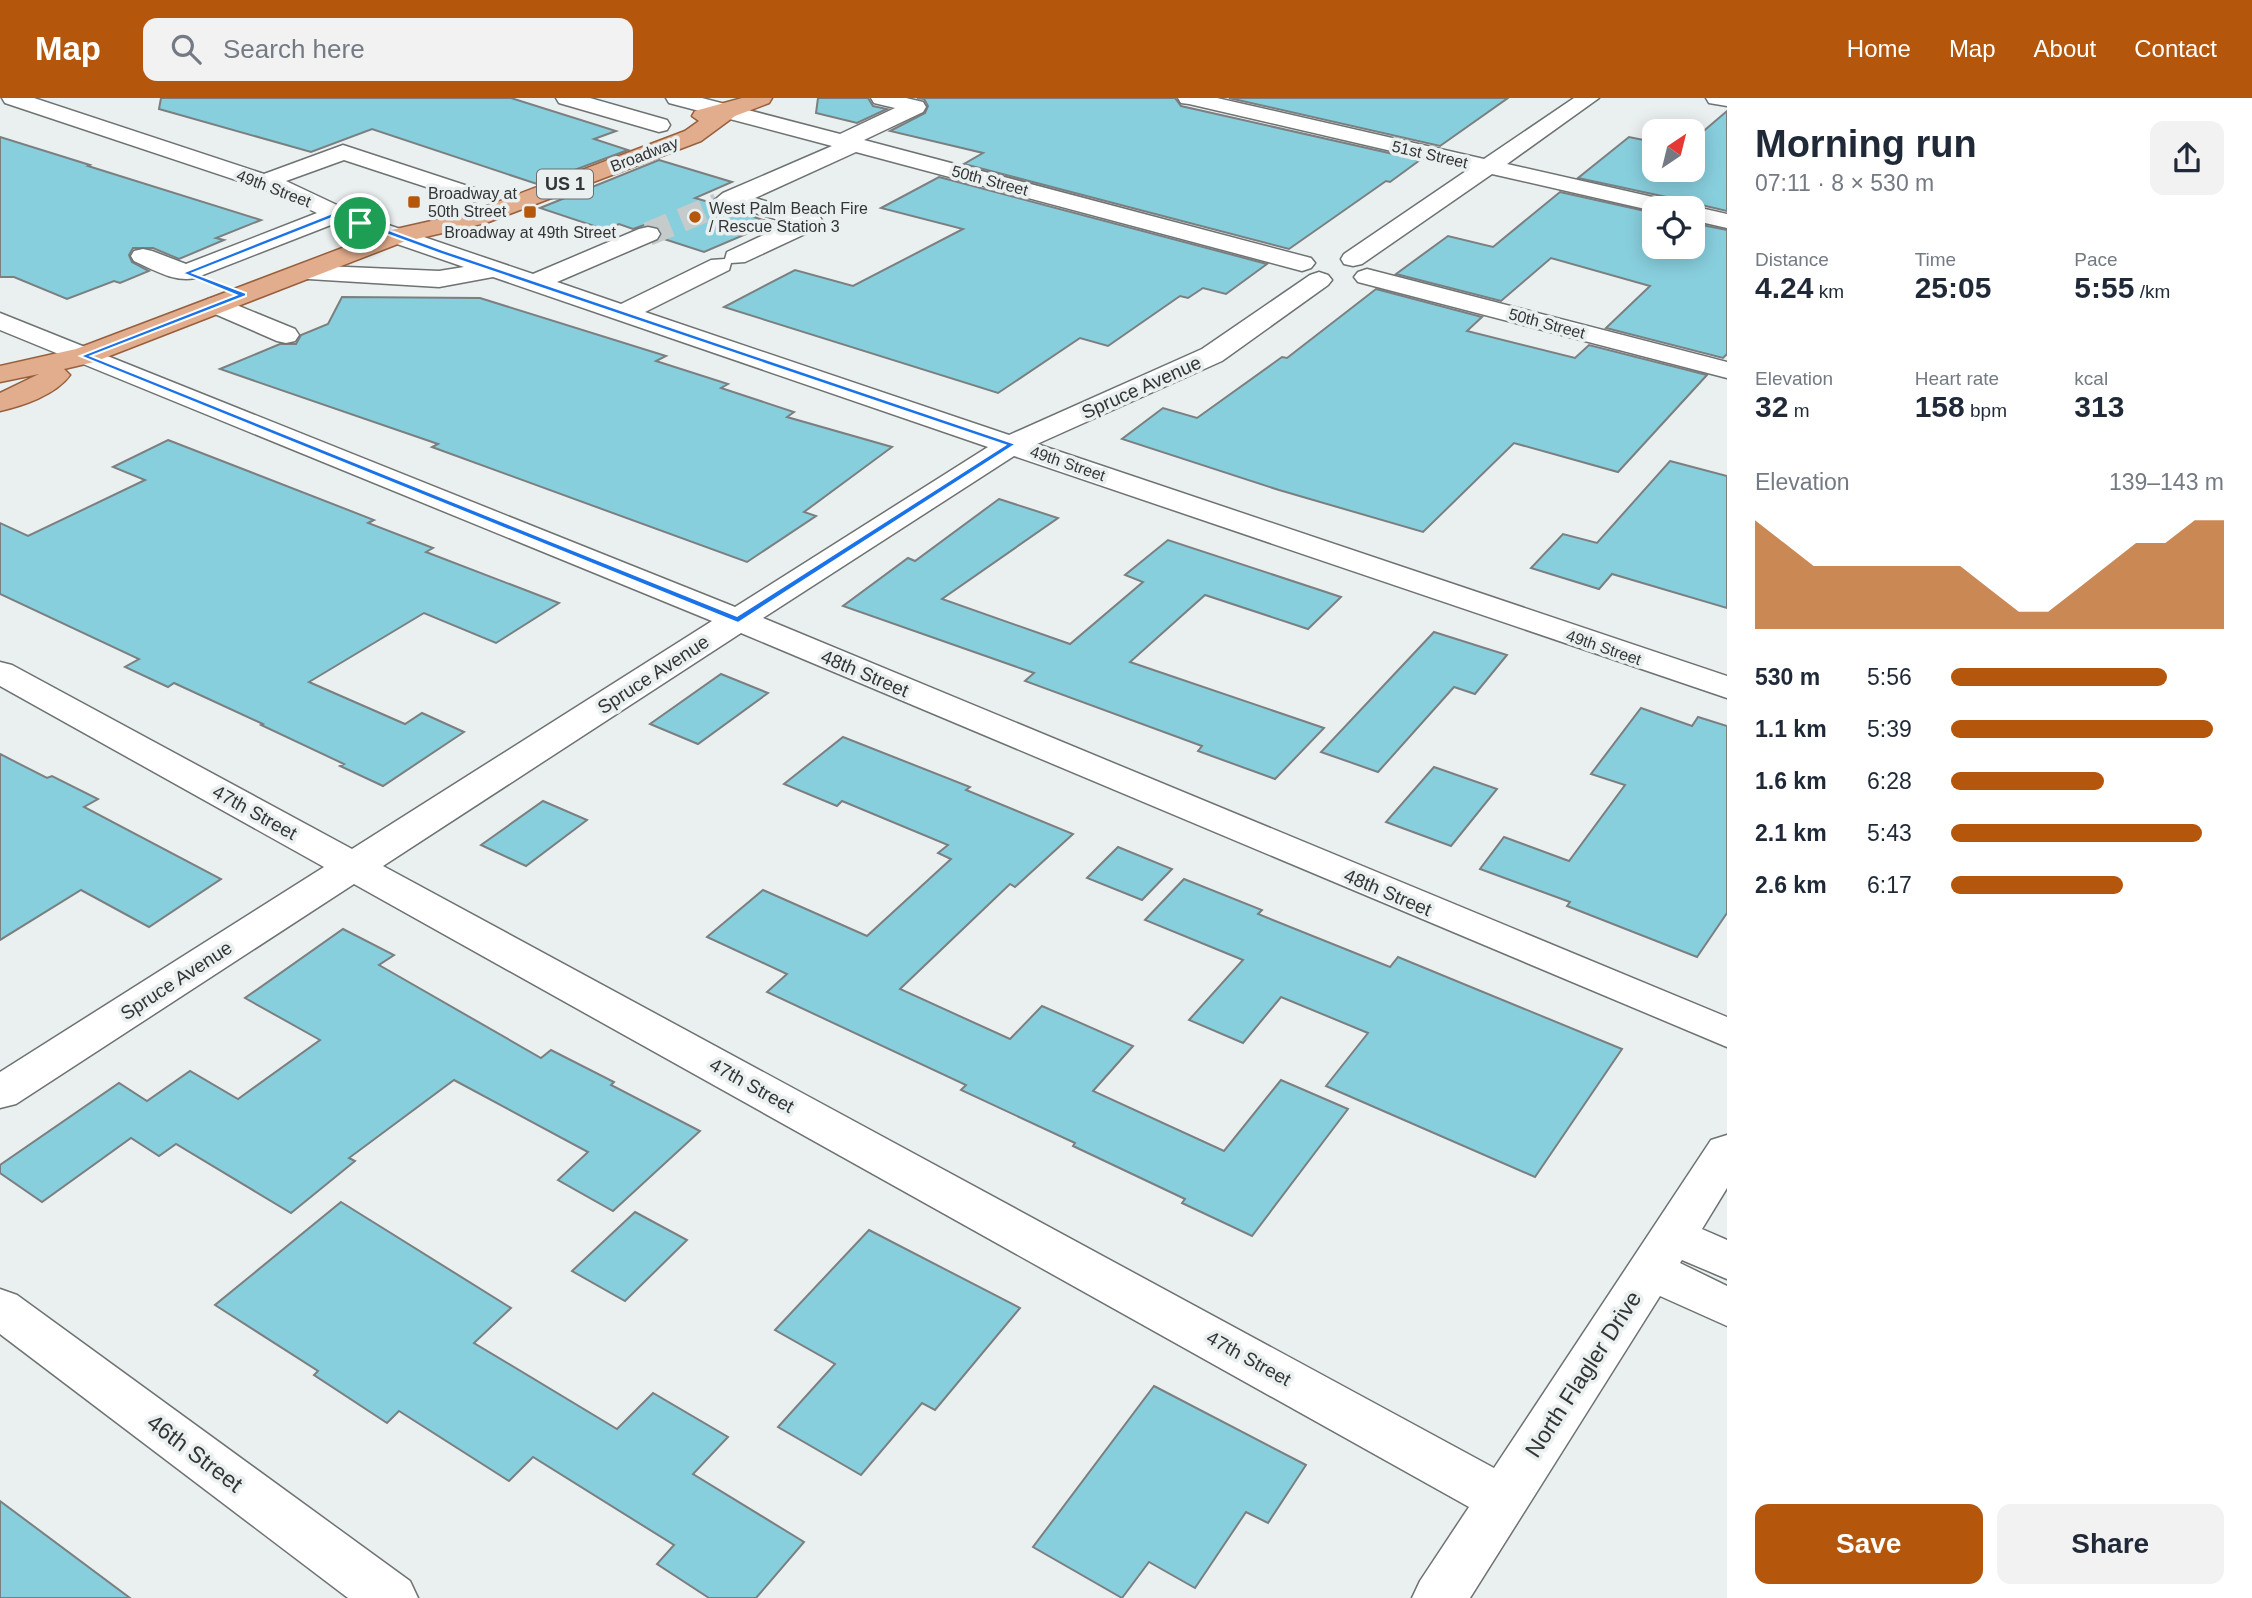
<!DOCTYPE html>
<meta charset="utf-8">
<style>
:root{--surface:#fff;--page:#f2f2f3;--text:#1f2937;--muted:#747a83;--accent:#b5560d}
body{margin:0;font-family:Arial,sans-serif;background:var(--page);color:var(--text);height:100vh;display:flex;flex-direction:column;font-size:26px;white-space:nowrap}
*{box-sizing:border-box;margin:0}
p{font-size:23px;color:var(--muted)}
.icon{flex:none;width:38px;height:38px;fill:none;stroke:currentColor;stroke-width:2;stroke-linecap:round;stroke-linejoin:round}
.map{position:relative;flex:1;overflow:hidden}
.details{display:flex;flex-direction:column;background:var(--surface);width:525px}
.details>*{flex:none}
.needle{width:46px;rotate:35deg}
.buttons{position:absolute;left:1642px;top:21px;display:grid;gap:14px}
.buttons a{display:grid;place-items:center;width:63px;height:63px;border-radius:14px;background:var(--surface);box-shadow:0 4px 18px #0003;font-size:35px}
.pin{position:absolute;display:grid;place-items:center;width:60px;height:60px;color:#fff;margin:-30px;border:4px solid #fff;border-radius:50%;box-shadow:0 2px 7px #0007}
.round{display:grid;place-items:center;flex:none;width:74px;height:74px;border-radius:14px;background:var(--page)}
.headline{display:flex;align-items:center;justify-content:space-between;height:119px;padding:0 28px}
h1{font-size:38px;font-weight:700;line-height:52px}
.figures{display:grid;grid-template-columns:repeat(3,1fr);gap:10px;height:119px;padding:7px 28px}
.figures div{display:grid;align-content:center}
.figures b{font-size:30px;font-weight:700}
.figures small{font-size:19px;font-weight:400}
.figures p{font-size:19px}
.chart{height:196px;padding:14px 28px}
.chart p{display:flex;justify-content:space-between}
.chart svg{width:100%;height:126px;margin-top:7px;fill:var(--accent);opacity:.7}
.button{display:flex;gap:14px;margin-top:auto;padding:14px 28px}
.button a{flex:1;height:80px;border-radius:14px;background:var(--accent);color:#fff;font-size:28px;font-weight:700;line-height:80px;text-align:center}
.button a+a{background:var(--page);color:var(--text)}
ul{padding:0 28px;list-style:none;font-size:23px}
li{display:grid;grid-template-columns:112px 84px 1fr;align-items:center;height:52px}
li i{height:18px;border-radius:9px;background:var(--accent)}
header{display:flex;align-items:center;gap:42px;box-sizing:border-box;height:98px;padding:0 35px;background:var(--accent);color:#fff}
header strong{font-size:33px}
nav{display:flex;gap:38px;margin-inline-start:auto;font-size:24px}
.search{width:490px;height:63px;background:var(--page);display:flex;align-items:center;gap:18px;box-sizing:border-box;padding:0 24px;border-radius:14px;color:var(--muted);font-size:26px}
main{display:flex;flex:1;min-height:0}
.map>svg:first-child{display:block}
.building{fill:#88cfde;stroke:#7b7f80;stroke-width:2}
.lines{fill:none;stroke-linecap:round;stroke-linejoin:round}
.minor-tunnel{stroke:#c5caca;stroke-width:24;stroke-dasharray:24 12;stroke-linecap:butt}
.minor-casing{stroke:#6e7272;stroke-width:3}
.major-casing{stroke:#985f3d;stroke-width:3}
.minor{fill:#fff;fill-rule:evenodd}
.major{fill:#e2ad8d;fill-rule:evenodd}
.route{fill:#1a73e8;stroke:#fff;stroke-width:2;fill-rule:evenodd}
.poi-dot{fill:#b5560d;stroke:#eaefef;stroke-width:2.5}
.labels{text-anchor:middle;stroke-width:7;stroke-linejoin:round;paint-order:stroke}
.far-street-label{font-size:16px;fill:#333435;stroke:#eaefef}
.far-poi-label{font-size:16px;fill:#333435;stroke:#eaefef;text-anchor:start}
.shield{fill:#eaefef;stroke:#6a6c6d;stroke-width:2}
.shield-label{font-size:18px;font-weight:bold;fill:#333435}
.street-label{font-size:19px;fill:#333435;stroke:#eaefef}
.near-street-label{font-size:23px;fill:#333435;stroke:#eaefef}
</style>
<header>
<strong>Map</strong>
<div class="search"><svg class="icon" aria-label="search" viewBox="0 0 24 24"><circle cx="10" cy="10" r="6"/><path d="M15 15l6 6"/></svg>Search here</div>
<nav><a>Home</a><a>Map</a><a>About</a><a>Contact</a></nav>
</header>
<main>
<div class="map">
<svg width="1727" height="1500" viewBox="0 0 1727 1500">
<rect width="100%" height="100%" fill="#eaefef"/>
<g class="building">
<path d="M161,0h350l105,33 -22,8 34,11 -91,34 -165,-55 -61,23 -152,-43z"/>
<path d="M818,0h50l5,8 14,3 -30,14 -41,-10z"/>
<path d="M917,0h258l6,8 239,54 -30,22 -4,-1 -97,68 -325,-85 19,-11 -93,-22 35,-18 3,-7 -4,-7z"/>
<path d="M1229,0h279l-68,48z"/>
<path d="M1727,13v100l-34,-8 -9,2 -4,-5 -102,-22 51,-41 25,5v28h38v-29z"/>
<path d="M0,39l90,28 -2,1 173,54 -45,18 8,2 -45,19 -26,-11h-20l-4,7 3,7 17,9 -29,12 -6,-2 -47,18 -53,-22h-14z"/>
<path d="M659,62l73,22 -37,16 14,4 5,9 10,2 9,-3 39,13 -68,29 -43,-14 1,-5 -4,-7 -11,-2 -14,5 -14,-5 -13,6 -66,-22z"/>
<path d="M939,79l328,87 -41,30 -23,-6 -15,10 -8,-2 -72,50 -28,-8 -82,55 -274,-86 71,-37 58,16 110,-57 -82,-21z"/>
<path d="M1560,94l94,21v34h38v-24l35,7v124l-4,4 -117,-30 44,-42 -99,-28 -50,43 -105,-27 52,-38 45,11z"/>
<path d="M1376,191l106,28 -15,14 108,27 14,-13 118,30 -89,97 -104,-29 -91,89 -144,-42 -157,-51 41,-31 34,10 85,-61 5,1z"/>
<path d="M342,199l138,1 186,58 -10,5 72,23 -7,4 73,24 -7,5 105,30 -88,65 12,4 -69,46 -315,-115 6,-3 -218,-75 60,-25h16l5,-9 27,-11z"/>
<path d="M168,342l206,80 -6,3 65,25 -7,4 133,51 -63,40 -72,-30 -115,69 96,42 17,-11 42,19 -81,54 -43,-20 4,-2 -83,-39 2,-1 -89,-41 -6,4 -43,-20 14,-8 -139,-65v-71l28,13 117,-56 -32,-13z"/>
<path d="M1670,363l57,15v132l-115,-34 -13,15 -68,-21 32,-34 34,9z"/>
<path d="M999,401l59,19 -116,81 128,45 73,-62 -18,-7 43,-35 173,57 -33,32 -103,-34 -75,67 194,66 -49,51 -77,-28 4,-5 -177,-65 9,-8 -191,-67 65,-48 7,3z"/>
<path d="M1434,534l73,23 -32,39 -21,-7 -76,85 -57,-20z"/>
<path d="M721,576l47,19 -70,51 -48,-20z"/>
<path d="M1641,610l51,18 6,-9 29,9v187l-30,44 -130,-51 3,-4 -90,-33 24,-32 65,24 56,-76 -34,-11z"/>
<path d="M843,639l127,50 -4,3 107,44 -58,53 -5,-3 -110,105 110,50 32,-33 91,40 -40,45 131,60 57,-71 67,29 -96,127 -70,-33 3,-4 -112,-53 2,-3 -114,-53 5,-5 -199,-93 20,-18 -80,-37 56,-47 104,46 84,-77 -13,-6 10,-8 -106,-44 -5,5 -53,-22z"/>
<path d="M0,656l47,24 5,-2 46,23 -14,8 137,72 -72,48 -68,-37 -81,50z"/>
<path d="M1434,669l63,22 -46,57 -65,-24z"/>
<path d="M543,703l44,19 -61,46 -45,-21z"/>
<path d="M1118,749l54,22 -30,31 -55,-22z"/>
<path d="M1184,781l78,31 -4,4 132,53 8,-10 224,92 -87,128 -209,-91 42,-53 -87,-36 -38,46 -54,-23 54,-60 -98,-40z"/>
<path d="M343,831l51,26 -15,10 162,93 10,-8 63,32 -3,3 89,46 -87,80 -55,-31 30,-28 -134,-72 -105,78 6,3 -64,52 -115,-69 -17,12 -28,-18 -89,64 -42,-29v-8l119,-82 28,18 43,-30 48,28 82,-59 -75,-42z"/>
<path d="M341,1104l170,106 -37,35 143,86 36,-36 75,44 -35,37 111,68 -48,56h-47l-52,-34 17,-19 -141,-88 -24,24 -110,-70 -12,12 -73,-48 4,-4 -103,-66z"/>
<path d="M635,1114l52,28 -62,61 -53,-30z"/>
<path d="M869,1132l151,78 -85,102 -13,-7 -61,72 -83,-48 57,-63 -60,-34z"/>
<path d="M1154,1288l152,79 -38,58 -22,-11 -51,76 -46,-26 -27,36 -89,-51z"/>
<path d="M0,1403l130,97h-130z"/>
</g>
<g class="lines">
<path class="minor-tunnel" d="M648,136l70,-29"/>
<defs>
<g id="minor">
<path d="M2,0h32l230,76 79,-29 137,45 4,5 -4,5 -8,2 -128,-42 -58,21 70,33 177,60 106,-45 9,-2 9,2 3,5 -3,5 -100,43 64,22 90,-44 14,-1 2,-7 62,-29 -54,-16 -12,3 -8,-2 -4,-5 12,-10 109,-47 -163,-43 -3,-5h36l138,36 55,-26 -21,-5 -3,-5h35l17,4 3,5 -3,5 -59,28 447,118 4,5 -4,5 -9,3 -446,-119 -101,46 65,19 3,5 -3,5 -75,35 -14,1 -2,7 -84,42 364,123 193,-86 108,-74 9,-3 9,3 4,5 -4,5 -106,76 -185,83 690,232v22l-713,-242 -251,162 964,399v30l-986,-414 -358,233 1111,602 217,-328 16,-5v53l-25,41 25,11v39l-45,-19 -2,3 47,23v40l-67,-30 -190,302h-58l8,-17 49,-74 -1115,-623 -338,220 -16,4v-36l324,-205 -324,-181v-24l12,3 340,184 360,-228 -712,-291v-17l735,294 253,-160 -495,-170 -54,10 -147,-9 -4,-5 4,-5 9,-3 138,6 25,-4 -128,-44 -141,55c-20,5 -43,-9 -61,-17l-3,-5 3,-5 9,-2 9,2 34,13 131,-51 -42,-20 -270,-90z"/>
<path d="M556,0h34l77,22 3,5 -3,5 -8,2 -100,-29z"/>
<path d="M1178,0h39l267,61 90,-61h25l-92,66 172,39 4,5h-29v3l-162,-37 -130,90 -9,2 -9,-2 -3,-5 3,-5 125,-85 -280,-65 -8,-1z"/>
<path d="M1706,0h21v8l-18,-3z"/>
<path d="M1692,108l35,8v14l-35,-8v-12h-9z"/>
<path d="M1367,171l360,93v16l-369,-96 -4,-5 4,-5z"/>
<path d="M217,199l78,32 4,6 -4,6 -9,2 -9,-2 -69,-30 -4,-6 4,-6z"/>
<path d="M0,1191l17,6 393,286 8,17h-70l-348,-264z"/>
</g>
<path id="major" d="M742,0h30l-3,5 -34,13 -34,25 -215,82 -83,19 -309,120 -30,7 6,6c-14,20 -48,31 -70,36v-18l39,-19 -39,8v-16l76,-17 311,-118 84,-19 214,-81 14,-10 -7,-5 3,-5z"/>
</defs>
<use href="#minor" class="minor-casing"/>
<use href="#major" class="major-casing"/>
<use href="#minor" class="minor"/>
<use href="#major" class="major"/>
</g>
<path class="route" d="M335,114h5l103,38 573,194 -278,179 -658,-267 156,-61 -54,-22zM337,118l101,37 567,192 -268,171 -646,-260 155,-60v-3l-53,-20z"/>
<g class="poi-dot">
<rect x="407" y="97" width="14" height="14" rx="3.5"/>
<rect x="523" y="107" width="14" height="14" rx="3.5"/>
<circle cx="695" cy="119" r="7"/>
</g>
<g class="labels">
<g class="far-street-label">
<text transform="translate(644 56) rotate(-21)" y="6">Broadway</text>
<text transform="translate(1430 56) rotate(13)" y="6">51st Street</text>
<text transform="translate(990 82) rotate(15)" y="6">50th Street</text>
<text transform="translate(274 90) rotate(21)" y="6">49th Street</text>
<text transform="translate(1547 225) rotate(15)" y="6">50th Street</text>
<text transform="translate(1068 365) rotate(19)" y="6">49th Street</text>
<text transform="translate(1604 549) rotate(19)" y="6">49th Street</text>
</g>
<g class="far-poi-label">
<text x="428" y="101">Broadway at<tspan x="428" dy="18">50th Street</tspan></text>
<text x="709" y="116">West Palm Beach Fire<tspan x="709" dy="18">/ Rescue Station 3</tspan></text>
<text x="530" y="140" text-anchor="middle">Broadway at 49th Street</text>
</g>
<rect class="shield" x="537" y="71.5" width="56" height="29" rx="5"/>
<g class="shield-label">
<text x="565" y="92">US 1</text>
</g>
<g class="street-label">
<text transform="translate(1141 289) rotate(-24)" y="7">Spruce Avenue</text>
<text transform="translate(865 575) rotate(23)" y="7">48th Street</text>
<text transform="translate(653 576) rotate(-33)" y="7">Spruce Avenue</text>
<text transform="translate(255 714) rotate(29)" y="7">47th Street</text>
<text transform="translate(1388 794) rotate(23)" y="7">48th Street</text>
<text transform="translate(176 882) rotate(-33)" y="7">Spruce Avenue</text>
<text transform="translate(752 987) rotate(29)" y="7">47th Street</text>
<text transform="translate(1249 1260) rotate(29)" y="7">47th Street</text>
</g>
<g class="near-street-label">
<text transform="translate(1583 1276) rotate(-57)" y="8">North Flagler Drive</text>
<text transform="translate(195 1355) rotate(37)" y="8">46th Street</text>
</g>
</g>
</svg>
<div class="buttons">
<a><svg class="needle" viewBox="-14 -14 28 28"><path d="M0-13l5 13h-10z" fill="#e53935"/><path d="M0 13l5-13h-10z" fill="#747a83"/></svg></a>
<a><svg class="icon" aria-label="locate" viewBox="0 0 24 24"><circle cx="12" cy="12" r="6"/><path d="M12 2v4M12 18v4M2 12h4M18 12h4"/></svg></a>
</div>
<div class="pin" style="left:360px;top:125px;background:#1e9e55"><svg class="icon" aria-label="arrive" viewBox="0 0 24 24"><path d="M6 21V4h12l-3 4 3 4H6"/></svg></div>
</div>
<section class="details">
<div class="headline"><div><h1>Morning run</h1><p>07:11 · 8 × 530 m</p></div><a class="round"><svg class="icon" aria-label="share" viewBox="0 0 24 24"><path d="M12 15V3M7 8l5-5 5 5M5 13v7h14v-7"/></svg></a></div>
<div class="figures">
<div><p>Distance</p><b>4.24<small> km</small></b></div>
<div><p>Time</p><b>25:05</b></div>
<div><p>Pace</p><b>5:55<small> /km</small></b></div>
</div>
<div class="figures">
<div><p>Elevation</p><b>32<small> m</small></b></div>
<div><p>Heart rate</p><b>158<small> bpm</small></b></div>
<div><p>kcal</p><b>313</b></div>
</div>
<div class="chart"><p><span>Elevation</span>139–143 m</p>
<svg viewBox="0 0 160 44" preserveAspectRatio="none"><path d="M0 44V6L10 14L20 22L30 22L40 22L50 22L60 22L70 22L80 30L90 38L100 38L110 30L120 22L130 14L140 14L150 6L160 6V44z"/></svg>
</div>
<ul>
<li><b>530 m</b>5:56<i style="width:79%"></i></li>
<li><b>1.1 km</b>5:39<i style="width:96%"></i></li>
<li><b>1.6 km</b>6:28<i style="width:56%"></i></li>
<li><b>2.1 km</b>5:43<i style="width:92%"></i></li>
<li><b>2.6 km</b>6:17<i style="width:63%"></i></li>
</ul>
<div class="button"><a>Save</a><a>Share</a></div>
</section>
</main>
